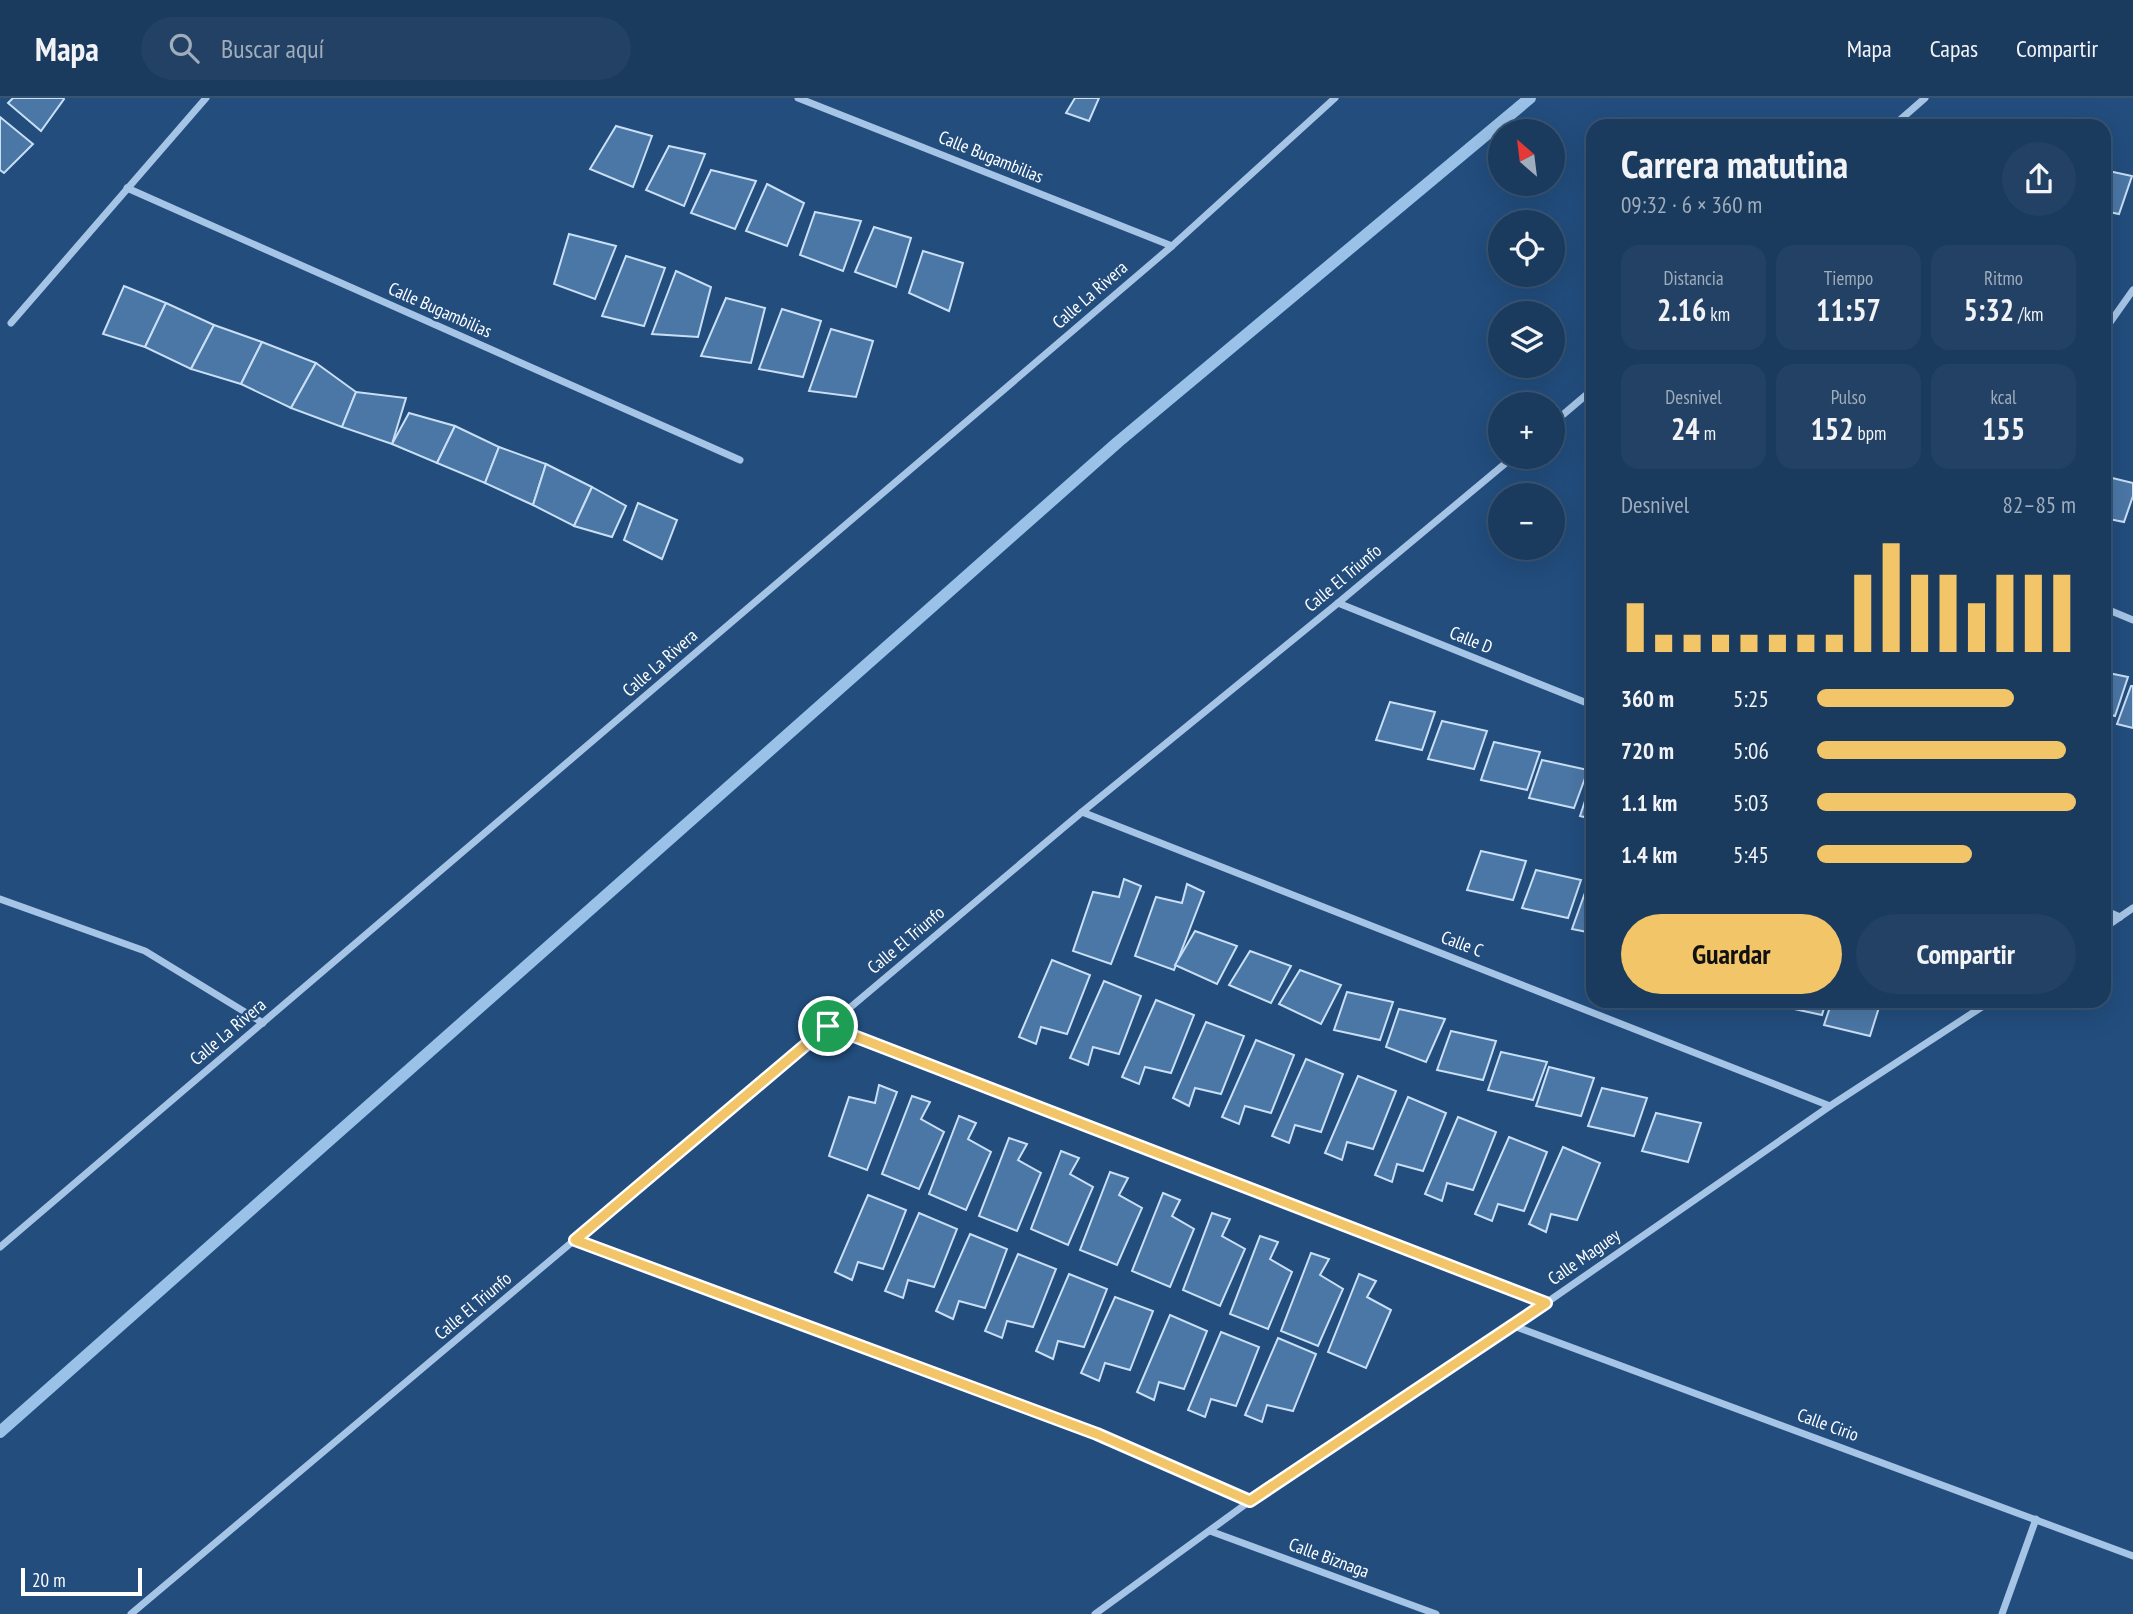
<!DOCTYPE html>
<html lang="es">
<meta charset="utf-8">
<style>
:root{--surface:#1a3a5e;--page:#234164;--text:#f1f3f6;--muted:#9fadbc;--line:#385473;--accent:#f2c568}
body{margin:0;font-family:"PT Sans Narrow",sans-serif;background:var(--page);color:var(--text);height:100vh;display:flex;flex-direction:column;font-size:26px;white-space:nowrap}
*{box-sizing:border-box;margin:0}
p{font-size:23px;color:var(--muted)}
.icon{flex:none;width:38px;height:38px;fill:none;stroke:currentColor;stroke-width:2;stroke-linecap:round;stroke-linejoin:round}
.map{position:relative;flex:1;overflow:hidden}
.details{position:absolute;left:1586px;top:21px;width:525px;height:889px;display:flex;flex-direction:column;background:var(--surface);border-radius:21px;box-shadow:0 7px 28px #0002,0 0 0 2px var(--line)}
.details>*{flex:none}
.needle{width:46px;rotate:332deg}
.buttons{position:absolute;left:1488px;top:21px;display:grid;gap:14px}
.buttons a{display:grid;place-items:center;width:77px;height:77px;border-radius:50%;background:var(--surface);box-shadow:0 7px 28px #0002,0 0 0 2px var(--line);font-size:35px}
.scale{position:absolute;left:21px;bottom:18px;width:121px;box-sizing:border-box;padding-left:7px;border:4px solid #fff;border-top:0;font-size:19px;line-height:24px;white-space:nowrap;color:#fff;-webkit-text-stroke:5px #224d7d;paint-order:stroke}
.pin{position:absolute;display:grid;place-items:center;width:60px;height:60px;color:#fff;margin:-30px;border:4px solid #fff;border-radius:50%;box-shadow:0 2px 7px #0007}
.round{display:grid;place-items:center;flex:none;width:74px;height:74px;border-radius:37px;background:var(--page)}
.summary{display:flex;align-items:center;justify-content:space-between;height:119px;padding:0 35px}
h1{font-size:38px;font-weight:800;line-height:52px}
.stats{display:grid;grid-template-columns:repeat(3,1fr);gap:10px;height:119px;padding:7px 35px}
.stats div{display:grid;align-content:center;border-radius:18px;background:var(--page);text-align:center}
.stats b{font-size:30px;font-weight:800}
.stats small{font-size:19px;font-weight:400}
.stats p{font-size:19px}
.chart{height:196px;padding:14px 35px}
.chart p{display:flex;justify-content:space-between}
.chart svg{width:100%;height:126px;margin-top:7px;stroke:var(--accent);stroke-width:6}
.primary-button{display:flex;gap:14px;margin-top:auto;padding:14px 35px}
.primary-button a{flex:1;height:80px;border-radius:42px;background:var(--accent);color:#111;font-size:28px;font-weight:800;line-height:80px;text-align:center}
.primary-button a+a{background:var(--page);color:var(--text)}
ul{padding:0 35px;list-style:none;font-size:23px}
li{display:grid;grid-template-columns:112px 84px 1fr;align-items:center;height:52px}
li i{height:18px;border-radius:9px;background:var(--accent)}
header{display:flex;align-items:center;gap:42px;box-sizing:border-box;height:98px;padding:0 35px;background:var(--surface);border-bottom:2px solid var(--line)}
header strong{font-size:33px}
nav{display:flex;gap:38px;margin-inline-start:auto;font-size:24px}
.search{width:490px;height:63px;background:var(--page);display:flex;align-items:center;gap:18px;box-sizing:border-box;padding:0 24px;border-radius:38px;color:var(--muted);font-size:26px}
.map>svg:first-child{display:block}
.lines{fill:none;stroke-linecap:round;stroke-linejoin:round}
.stream{stroke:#9ac1e7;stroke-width:12}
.building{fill:#4b77a6;stroke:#c9dff5;stroke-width:2}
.minor{stroke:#a6c5e6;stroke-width:7}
.route-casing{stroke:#fff;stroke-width:14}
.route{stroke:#f2c568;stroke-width:9}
.labels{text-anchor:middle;stroke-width:5;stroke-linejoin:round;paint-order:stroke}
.street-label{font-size:18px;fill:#fff;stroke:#224d7d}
</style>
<header>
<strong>Mapa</strong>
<div class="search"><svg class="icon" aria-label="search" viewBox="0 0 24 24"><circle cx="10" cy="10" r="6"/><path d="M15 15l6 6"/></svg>Buscar aquí</div>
<nav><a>Mapa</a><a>Capas</a><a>Compartir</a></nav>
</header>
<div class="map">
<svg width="2133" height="1516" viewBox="0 0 2133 1516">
<rect width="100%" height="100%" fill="#224d7d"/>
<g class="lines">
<path class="stream" d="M0,1334l1118,-990 412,-344"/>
</g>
<g class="building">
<path d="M13,0h50l1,1 -23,32 -33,-28z"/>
<path d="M1075,0h24l-10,23 -23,-8z"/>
<path d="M0,19l33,27 -29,29 -4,-3z"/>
<path d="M616,28l36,10 -19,51 -43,-18z"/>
<path d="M669,48l36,8 -21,52 -38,-16z"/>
<path d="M711,72l45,11 -21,48 -44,-16z"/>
<path d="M2104,72l28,6 -13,38 -15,-3z"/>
<path d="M767,86l37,19 -17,43 -41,-15z"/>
<path d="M815,114l46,9 -18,50 -43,-16z"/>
<path d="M874,129l37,11 -15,49 -41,-15z"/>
<path d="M569,136l47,12 -21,53 -41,-15z"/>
<path d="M923,153l40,12 -14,48 -40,-18z"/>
<path d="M626,158l39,12 -21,58 -42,-10z"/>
<path d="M676,173l35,16 -13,50 -46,-3z"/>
<path d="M124,188l42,17 -21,44 -42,-13z"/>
<path d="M726,200l39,10 -14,55 -50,-7z"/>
<path d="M166,205l48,22 -23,44 -46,-22z"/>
<path d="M782,211l39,12 -18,56 -44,-8z"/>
<path d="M214,227l48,17 -21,42 -50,-15z"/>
<path d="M831,231l42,12 -17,56 -47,-6z"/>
<path d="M262,244l54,21 -25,45 -50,-24z"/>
<path d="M316,265l40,29 -14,35 -51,-19z"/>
<path d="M356,294l50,6 -14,46 -50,-17z"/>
<path d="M409,315l46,13 -18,37 -45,-19z"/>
<path d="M455,328l44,21 -14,36 -48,-20z"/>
<path d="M499,349l47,17 -13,41 -48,-22z"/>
<path d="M546,366l46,23 -18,39 -41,-21z"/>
<path d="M2104,378l29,7v13l-9,26 -20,-4z"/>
<path d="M592,389l34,19 -14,31 -38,-11z"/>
<path d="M638,405l39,17 -15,39 -38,-19z"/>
<path d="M2104,574l24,5 -13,39 -11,-3z"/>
<path d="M2131,588h2v42l-16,-4z"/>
<path d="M1390,604l45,10 -13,38 -46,-10z"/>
<path d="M1442,623l45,10 -13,38 -46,-10z"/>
<path d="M1494,644l46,10 -13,38 -46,-10z"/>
<path d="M1542,662l46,10 -14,38 -45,-10z"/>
<path d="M1592,682v39l-12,-3z"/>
<path d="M1481,753l45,10 -13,39 -46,-10z"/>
<path d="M1536,772l45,10 -13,38 -46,-10z"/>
<path d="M1124,781l17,7 -30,78 -38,-13 20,-59 26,5z"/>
<path d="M1187,786l17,8 -30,78 -39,-14 21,-59 26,6z"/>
<path d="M1586,792l6,2v41l-20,-4z"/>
<path d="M1195,833l42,15 -20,38 -42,-19z"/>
<path d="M1250,853l41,15 -20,37 -42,-18z"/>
<path d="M1052,862l38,15 -23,59 -26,-7 -5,17 -17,-7z"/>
<path d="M1300,872l41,15 -20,39 -42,-20z"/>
<path d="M1104,883l37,15 -22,58 -26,-7 -5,18 -18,-7z"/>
<path d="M1347,894l46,10 -13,38 -46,-10z"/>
<path d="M1156,902l38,15 -23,58 -26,-6 -6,17 -17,-7z"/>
<path d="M1777,903h49l-4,14 -46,-10z"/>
<path d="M1832,903h49l-11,35 -46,-11z"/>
<path d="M1399,911l46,10 -19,43 -40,-15z"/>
<path d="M1206,924l38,14 -23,58 -26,-6 -6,18 -16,-8z"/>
<path d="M1451,933l45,10 -13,39 -46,-10z"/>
<path d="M1256,942l38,15 -23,58 -26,-7 -6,18 -17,-7z"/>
<path d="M1501,954l46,10 -14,38 -45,-10z"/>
<path d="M1306,961l37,15 -22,58 -26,-7 -6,18 -17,-7z"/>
<path d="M1549,969l45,11 -13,38 -45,-10z"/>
<path d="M1358,978l38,15 -23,58 -26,-7 -5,18 -17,-7z"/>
<path d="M879,987l18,7 -30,78 -38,-14 20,-59 26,6z"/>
<path d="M1602,990l45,10 -13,38 -46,-10z"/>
<path d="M912,998l18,6 -9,17 23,13 -25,57 -37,-15z"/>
<path d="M1408,999l38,16 -23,58 -26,-7 -5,18 -17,-7z"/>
<path d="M1656,1015l45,10 -13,39 -46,-11z"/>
<path d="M959,1018l17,7 -8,16 23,13 -25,58 -37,-16z"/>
<path d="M1458,1019l38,15 -23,58 -26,-7 -5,18 -17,-7z"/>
<path d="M1509,1039l38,15 -23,59 -26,-7 -6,17 -17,-7z"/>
<path d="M1009,1040l18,6 -9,16 23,13 -24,58 -38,-15z"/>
<path d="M1563,1049l37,16 -23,57 -26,-6 -5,18 -17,-8z"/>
<path d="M1061,1053l18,7 -9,16 23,13 -25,58 -37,-16z"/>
<path d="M1110,1074l18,6 -9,17 23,13 -25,57 -37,-15z"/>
<path d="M1163,1095l17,7 -8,16 22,13 -24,58 -38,-16z"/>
<path d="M868,1097l38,15 -23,59 -25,-7 -6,18 -17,-8z"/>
<path d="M919,1115l38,16 -23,58 -26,-7 -5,18 -18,-7z"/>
<path d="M1212,1115l18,6 -8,17 23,13 -25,57 -37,-16z"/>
<path d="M970,1136l37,15 -22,59 -26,-7 -6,18 -17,-8z"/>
<path d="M1260,1138l18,6 -8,17 22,13 -24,57 -38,-15z"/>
<path d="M1311,1155l18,6 -9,16 23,14 -25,57 -37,-15z"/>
<path d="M1018,1156l38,15 -23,58 -26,-6 -5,17 -17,-7z"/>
<path d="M1069,1176l38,15 -23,58 -26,-6 -5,18 -17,-8z"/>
<path d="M1359,1176l17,7 -9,16 24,13 -25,58 -38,-16z"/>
<path d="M1115,1199l38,14 -23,59 -25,-7 -6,18 -18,-8z"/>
<path d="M1170,1217l37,16 -23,58 -25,-7 -5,18 -17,-8z"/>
<path d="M1221,1234l38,15 -23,59 -25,-7 -6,18 -17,-7z"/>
<path d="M1278,1240l38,16 -23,57 -26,-6 -5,17 -17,-7z"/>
</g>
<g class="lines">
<g class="minor">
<path d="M798,0l374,148"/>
<path d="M1893,28l32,-28"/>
<path d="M127,90l613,272"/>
<path d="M11,225l195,-225"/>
<path d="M2104,233l29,-41"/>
<path d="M1552,326l40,-34"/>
<path d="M1338,505l254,102"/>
<path d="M2104,510l29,12"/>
<path d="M1082,714l748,294"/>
<path d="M0,801l145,52 118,72"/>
<path d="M2104,812l16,7"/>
<path d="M2104,830l29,-20"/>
<path d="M828,928l718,277"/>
<path d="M575,1142l522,194 153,67"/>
<path d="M0,1149l1172,-1001 163,-148"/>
<path d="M1511,1227l622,231"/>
<path d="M1210,1433l226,83"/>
<path d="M131,1516l951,-802 256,-209 175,-146"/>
<path d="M1095,1516l155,-113 296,-198 284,-197 161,-105"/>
<path d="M2002,1516l34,-95"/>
</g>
</g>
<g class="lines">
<defs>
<path id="route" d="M828,928l718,277 -296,198 -153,-67 -522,-194z"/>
</defs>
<use href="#route" class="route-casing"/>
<use href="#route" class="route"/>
</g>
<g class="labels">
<g class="street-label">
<text transform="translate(991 59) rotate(22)" y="6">Calle Bugambilias</text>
<text transform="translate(1090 197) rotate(-41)" y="6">Calle La Rivera</text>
<text transform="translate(440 212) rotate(24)" y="6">Calle Bugambilias</text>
<text transform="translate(1343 480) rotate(-40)" y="6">Calle El Triunfo</text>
<text transform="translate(1471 542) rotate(22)" y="6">Calle D</text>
<text transform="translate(660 565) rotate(-41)" y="6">Calle La Rivera</text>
<text transform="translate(906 842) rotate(-40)" y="6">Calle El Triunfo</text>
<text transform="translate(1462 846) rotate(21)" y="6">Calle C</text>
<text transform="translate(228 934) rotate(-40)" y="6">Calle La Rivera</text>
<text transform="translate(1584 1159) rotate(-35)" y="6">Calle Maguey</text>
<text transform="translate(473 1208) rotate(-40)" y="6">Calle El Triunfo</text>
<text transform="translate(1828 1327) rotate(20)" y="6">Calle Cirio</text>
<text transform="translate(1329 1460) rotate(20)" y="6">Calle Biznaga</text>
</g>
</g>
</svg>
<div class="buttons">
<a><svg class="needle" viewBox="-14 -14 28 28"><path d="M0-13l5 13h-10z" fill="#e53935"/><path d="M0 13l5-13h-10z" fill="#9fadbc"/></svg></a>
<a><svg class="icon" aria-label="locate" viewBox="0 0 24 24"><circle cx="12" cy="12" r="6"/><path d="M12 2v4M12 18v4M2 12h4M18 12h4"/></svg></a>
<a><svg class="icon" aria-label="layers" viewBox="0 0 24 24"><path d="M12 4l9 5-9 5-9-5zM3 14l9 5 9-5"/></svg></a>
<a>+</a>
<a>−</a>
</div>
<div class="scale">20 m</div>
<div class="pin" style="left:828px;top:928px;background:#1e9e55"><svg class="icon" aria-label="arrive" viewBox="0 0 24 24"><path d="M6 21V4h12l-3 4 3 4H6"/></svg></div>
<section class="details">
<div class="summary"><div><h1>Carrera matutina</h1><p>09:32 · 6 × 360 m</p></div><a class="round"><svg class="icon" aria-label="share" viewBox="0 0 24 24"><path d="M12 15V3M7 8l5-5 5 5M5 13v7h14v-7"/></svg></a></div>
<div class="stats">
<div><p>Distancia</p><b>2.16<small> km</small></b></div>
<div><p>Tiempo</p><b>11:57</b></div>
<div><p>Ritmo</p><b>5:32<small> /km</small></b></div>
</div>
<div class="stats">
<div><p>Desnivel</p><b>24<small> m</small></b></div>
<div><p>Pulso</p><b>152<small> bpm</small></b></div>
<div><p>kcal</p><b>155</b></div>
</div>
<div class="chart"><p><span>Desnivel</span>82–85 m</p>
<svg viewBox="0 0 160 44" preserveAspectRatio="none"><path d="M5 44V27M15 44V38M25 44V38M35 44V38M45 44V38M55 44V38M65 44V38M75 44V38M85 44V17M95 44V6M105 44V17M115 44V17M125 44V27M135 44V17M145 44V17M155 44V17"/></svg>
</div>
<ul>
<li><b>360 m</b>5:25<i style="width:76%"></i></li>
<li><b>720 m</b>5:06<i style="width:96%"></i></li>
<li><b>1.1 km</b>5:03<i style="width:100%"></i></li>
<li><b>1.4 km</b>5:45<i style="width:60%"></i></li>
</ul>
<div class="primary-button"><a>Guardar</a><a>Compartir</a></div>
</section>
</div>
